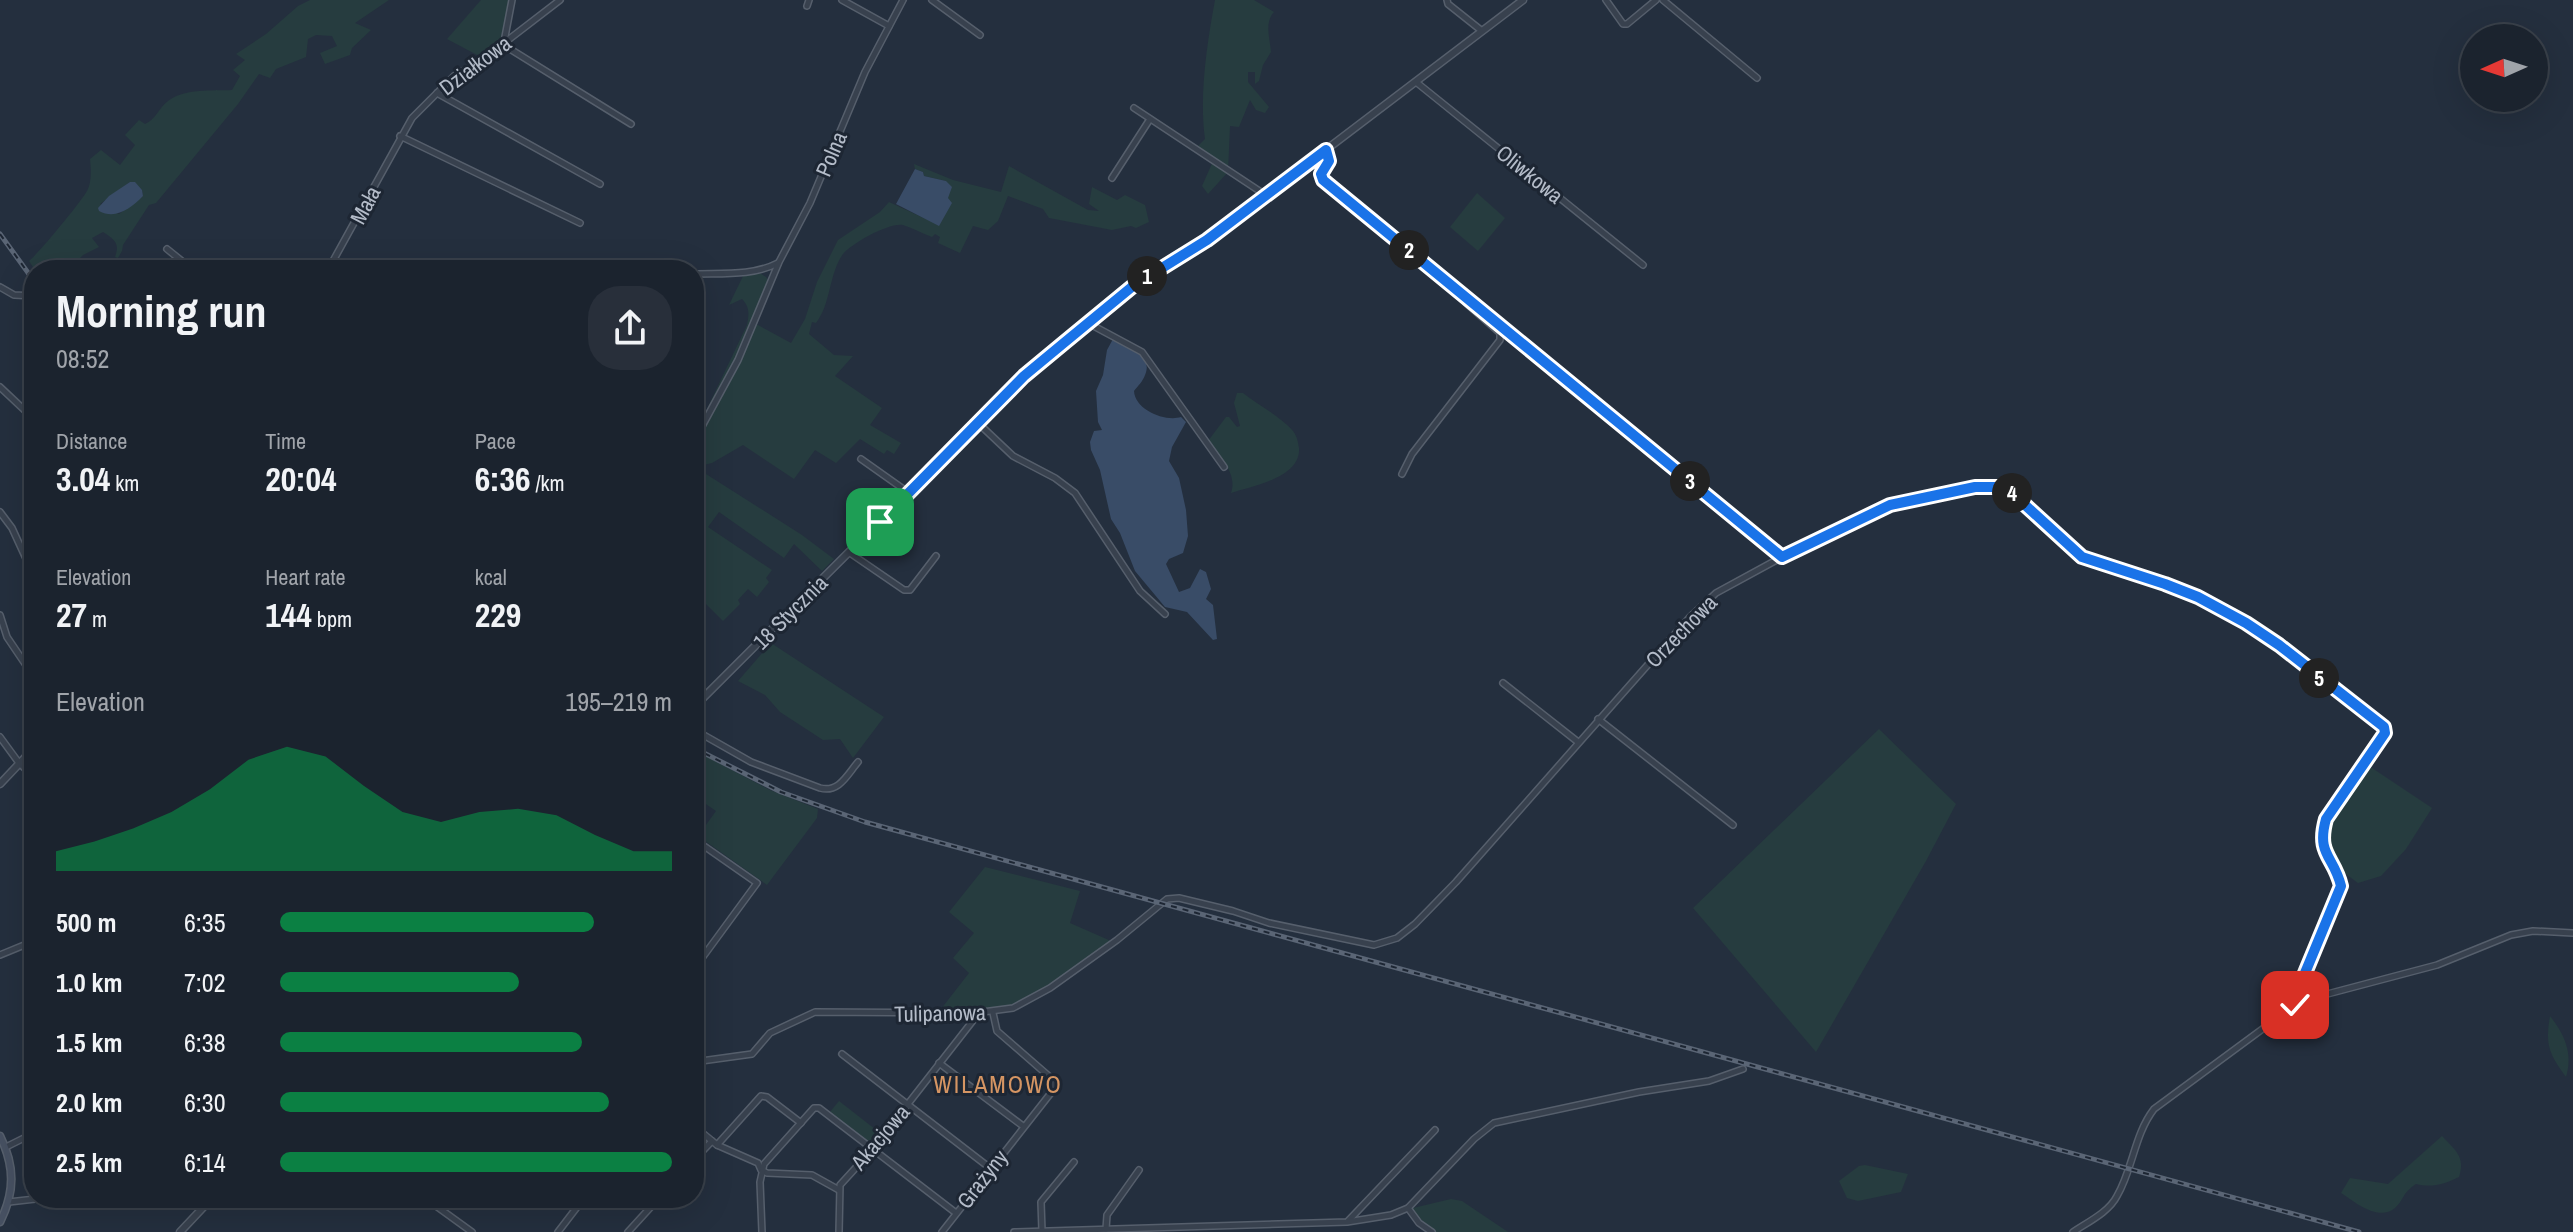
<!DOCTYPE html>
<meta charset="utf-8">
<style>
:root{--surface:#1b232e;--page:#282f3a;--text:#f1f3f6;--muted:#a0a4aa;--line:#39404a;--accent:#0b8043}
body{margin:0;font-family:"Archivo Narrow",sans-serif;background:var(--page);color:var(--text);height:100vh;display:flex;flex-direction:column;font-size:30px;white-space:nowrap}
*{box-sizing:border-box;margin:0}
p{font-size:26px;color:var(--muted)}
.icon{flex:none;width:44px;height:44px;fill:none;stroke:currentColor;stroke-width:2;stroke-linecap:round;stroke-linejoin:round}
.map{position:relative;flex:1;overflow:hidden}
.details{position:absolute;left:24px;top:260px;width:680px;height:948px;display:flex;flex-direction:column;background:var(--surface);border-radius:32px;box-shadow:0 8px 32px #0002,0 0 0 2px var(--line)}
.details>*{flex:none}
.needle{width:52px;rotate:267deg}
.buttons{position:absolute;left:2460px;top:24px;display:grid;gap:16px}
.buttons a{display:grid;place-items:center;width:88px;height:88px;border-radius:50%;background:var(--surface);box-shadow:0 8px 32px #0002,0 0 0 2px var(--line);font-size:40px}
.pin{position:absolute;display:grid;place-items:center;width:68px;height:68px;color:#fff;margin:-34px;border-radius:16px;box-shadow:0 4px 12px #0006}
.km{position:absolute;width:40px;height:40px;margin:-20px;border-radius:50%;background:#222;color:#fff;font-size:22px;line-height:40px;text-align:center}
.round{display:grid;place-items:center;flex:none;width:84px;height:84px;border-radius:32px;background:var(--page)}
.head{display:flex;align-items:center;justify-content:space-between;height:136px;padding:0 32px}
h1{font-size:44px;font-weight:700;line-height:60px}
.metrics{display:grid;grid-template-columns:repeat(3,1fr);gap:12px;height:136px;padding:8px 32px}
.metrics div{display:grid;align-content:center}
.metrics b{font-size:34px;font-weight:700}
.metrics small{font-size:22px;font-weight:400}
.metrics p{font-size:22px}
.chart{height:224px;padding:16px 32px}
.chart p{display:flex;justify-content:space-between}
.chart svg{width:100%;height:144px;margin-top:8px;fill:var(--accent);opacity:.7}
ul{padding:0 32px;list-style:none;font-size:26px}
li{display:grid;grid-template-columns:128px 96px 1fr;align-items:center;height:60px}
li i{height:20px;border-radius:10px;background:var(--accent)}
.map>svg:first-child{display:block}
.green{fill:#263c3f;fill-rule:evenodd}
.water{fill:#394c67}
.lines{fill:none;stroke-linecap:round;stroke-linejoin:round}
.minor-casing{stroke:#565f6c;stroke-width:8}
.tertiary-casing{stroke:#565f6c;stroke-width:9}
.secondary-casing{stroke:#565f6c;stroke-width:9}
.minor{stroke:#38414e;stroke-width:5}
.tertiary{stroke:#38414e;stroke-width:6}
.secondary{stroke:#465061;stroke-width:6}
.rail-casing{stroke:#5a6575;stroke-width:5}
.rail{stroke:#1d2633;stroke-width:2;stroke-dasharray:6;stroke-linecap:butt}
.route-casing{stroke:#fff;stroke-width:16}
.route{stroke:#1a73e8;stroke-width:10}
.labels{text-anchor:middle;stroke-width:6;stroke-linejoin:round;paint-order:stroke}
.street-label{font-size:22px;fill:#b4bcc9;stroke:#1d2633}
.neighbourhood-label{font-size:24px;letter-spacing:2px;fill:#d59563;stroke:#1d2633}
</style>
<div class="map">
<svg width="2573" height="1232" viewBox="0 0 2573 1232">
<rect width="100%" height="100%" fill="#242f3e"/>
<g class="green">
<path d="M310,0h79l-34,23 16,7 -19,18 -2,7 -25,9 -5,-11 17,-7 -5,-10 -16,-1 -8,4 -2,18 -30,12 -6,9 -11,-4 -21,30 -82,99 -7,2 -26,40 -1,6 -4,7 -3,-1c5,-14 0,-17 -12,-25l-11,6 7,9 -16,8 -15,15h-33l-6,-9c10,-8 51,-58 58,-70 5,-9 4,-22 3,-32l11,-9 19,15 15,-20 -10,-10 14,-15 6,4c11,-5 13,-15 23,-23 17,-13 44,-10 64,-11l8,-14 -7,-6 12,-10 -9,-6 30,-20 32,-28zM130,182l12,8 1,6 -24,18 -19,-10z"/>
<path d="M481,0h29l-8,42 -21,15 -34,-18z"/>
<path d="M1215,0h39l20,12c-10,11 -4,26 -3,40l-8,13 -4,16 -4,3v-12h-7v10l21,25 -4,6 -9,-3 -6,-10 -11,27 -9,-1 -2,46 -20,22 -6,-8 12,-27 -17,-12 8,-8c-6,-43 2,-96 10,-139z"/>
<path d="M914,164l39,16 48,12 8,-26 79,44 11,1 -10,-7 3,-17 25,13 8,-5 20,10 4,17 -13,6 -5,-2 -19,4 -63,-12 -6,-9 -35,-13 -10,25 -10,9 -15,-4 -13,27 -22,-10 2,-6 -5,-3 -3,3c-9,-3 -19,-9 -29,-12 -13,-3 -51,18 -60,29 -14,19 -12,50 -27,69l-4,-1 -3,12 25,21 19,1 -18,20 47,32 -12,17 31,18 -7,11 -7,-4 -3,4 -24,-15 -24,24 -21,-13 -21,29 -51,-34 -31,18 -17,4 107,68 32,24 -12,12 -28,-27 -10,14 -65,-46 -11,15 64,43 -6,8 3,4 -12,15 -9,-8 -10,11 2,4 -17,17 -29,-29v-28l7,-11 -7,-4v-104l46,-84 16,-37 35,19 14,-24 12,-37 21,-42 42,-28 9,-10 50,23 9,-27 -2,-17 -22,-5 -1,-4 -8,-3z"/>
<path d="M1477,193l28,25 -27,33 -28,-24z"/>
<path d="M758,272l8,5 3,5 -33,76 -42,78 53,-111c2,-10 3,-18 -5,-26l-13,6 15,-31z"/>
<path d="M1237,393h6c15,12 37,23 50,38 4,5 5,11 6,17 2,30 -47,38 -68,45 7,-20 -12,-37 -23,-52l18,-24h3l8,10 3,-1 -6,-23z"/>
<path d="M771,643l113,74 -31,41 -13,-19 -17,1 -43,-28 -15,-17 -27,-14z"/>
<path d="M1879,729l77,75 -30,57 -110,191 -123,-144z"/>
<path d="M694,750l76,40 48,19 -1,9 -50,67 -69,-49 18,-25 -22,-15z"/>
<path d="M2366,764l66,44 -26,41 -25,27 -23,7 -15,-11 -19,-27 3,-24z"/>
<path d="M985,867l95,24 -10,32 41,18c-35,25 -75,63 -119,71 -16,2 -35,-2 -51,-3l28,-36 -16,-15 21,-25 -25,-21z"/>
<path d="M2550,1016c15,19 23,38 16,61 -17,-23 -21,-32 -16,-61z"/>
<path d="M839,1101l41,32 -9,10 -41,-31z"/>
<path d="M2442,1136c13,14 24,21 17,41 -14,7 -27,11 -43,7 -15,10 -11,15 -21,24 -17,14 -40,-6 -54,-15l9,-15 38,6z"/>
<path d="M1865,1165l43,9 -7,18 -43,9 -11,-3 -8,-17 20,-15z"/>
<path d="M1451,1199l11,2 46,31h-72l-24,-20 1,-4z"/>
</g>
<g class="water">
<path d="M915,169l8,3 1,4 22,5 6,6 -4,11 4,5 -13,23 -43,-22z"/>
<path d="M130,182h5l7,8 1,6c-12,12 -27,24 -44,15l-1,-3 11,-12z"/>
<path d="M1113,339c13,7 41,16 32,36 -2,6 -7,11 -11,16 1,19 31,31 47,26l5,5 -14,25 -3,14 10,17 7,32 2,26 -5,17 -14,6 -3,5 13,28 11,-4 10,-19 6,3 5,17 -5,10 7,6 4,34 -4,1 -26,-28 -22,-5 -30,-36 -15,-38 -9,-14 -11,-49 -9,-20 -1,-8 4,-11 8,-1 -4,-8 -2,-31 7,-16 4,-25z"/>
</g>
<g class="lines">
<defs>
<g id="minor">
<path d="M842,0l47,26"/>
<path d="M932,0l48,35"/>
<path d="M1447,0l1,4 34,27"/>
<path d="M1606,0l17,24h4l29,-24"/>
<path d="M1663,0l94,78"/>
<path d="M807,6l2,-6"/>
<path d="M504,42l8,-42"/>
<path d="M502,44l129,80"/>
<path d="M1416,82l227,183"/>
<path d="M437,93l163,91"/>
<path d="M1134,108l133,88"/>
<path d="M400,136l180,87"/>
<path d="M1112,178l38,-59"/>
<path d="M167,249l26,21"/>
<path d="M328,270l84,-152 42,-42 28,-16 78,-60"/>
<path d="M694,274c28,-1 59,2 84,-11"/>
<path d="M0,287l14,8 20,1"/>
<path d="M1088,323l54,29 82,115"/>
<path d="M0,387l34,32"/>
<path d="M978,423l35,33 42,22 20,15 65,98 25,23"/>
<path d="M694,441l44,-81 41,-98 31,-59 55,-131 38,-72"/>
<path d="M861,459l48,34"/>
<path d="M1402,474l10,-20 88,-114v-7l-34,-30 -3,-9"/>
<path d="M0,512l12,16 22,48"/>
<path d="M850,553l54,37h6l26,-34"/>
<path d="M1782,557l108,-52 85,-18h22l16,7 69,63 83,27 33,13 48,26 33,22 105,82 1,6 -59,86c-10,36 8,36 15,67l-48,116 2,3"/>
<path d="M0,615l7,22 27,40"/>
<path d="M1503,683l75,59"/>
<path d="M694,717l6,16 51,29 69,26c19,5 27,-13 38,-26"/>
<path d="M1598,719l135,106"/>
<path d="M0,737l19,26 15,14"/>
<path d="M694,839l63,44 -63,86"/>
<path d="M0,955l34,-14"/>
<path d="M842,1054l148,114"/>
<path d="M694,1062l58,-8 18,-21 45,-21 160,1 38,-5 37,-20 67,-48 50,-41 12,-1 54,13 36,12 105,22 23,-7 18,-14 41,-42 234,-265 26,-24 66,-36 -459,-377 -2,-6 8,-13 -3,-11"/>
<path d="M939,1063l84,63"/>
<path d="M694,1126l23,19 41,18 3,7 6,3 45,2 27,15"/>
<path d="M717,1145l44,-49 6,1 34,26"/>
<path d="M6,1147l28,-14"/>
<path d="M694,1160l18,-19"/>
<path d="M425,1198l47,34"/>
<path d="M9,1202l35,-4"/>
<path d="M1408,1208l11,15 13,9"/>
<path d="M1348,1221l87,-91"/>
<path d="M1106,1229l1,-14 32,-45"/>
<path d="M1042,1231l-1,-29 33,-40"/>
<path d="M558,1232l26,-34"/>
<path d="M628,1232l31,-34"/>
<path d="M762,1232l-2,-50 4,-18 50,-56h5l137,105"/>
<path d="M839,1232l1,-47 32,-35 103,-132v-5"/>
<path d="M942,1232l112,-143 -3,-11 -54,-47 -4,-18"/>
<path d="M1014,1232l333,-10 44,-7 17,-7 66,-69 20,-16 145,-31 70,-11 34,-12"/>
<path d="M2073,1232c15,-10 36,-20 44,-36 16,-27 17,-61 37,-87l141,-104 21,-8 121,-32 74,-30 22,-4 40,2"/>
</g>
<g id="tertiary">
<path d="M694,707l299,-299 72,-66 68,-56 98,-64 292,-222"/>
<path d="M0,784l34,-36"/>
<path d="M180,1232l32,-34"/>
</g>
<path id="secondary" d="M0,1136c15,30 15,56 0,86"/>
</defs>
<use href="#minor" class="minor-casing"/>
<use href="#tertiary" class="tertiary-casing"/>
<use href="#secondary" class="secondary-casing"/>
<use href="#minor" class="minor"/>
<use href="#tertiary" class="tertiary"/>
<use href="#secondary" class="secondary"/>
<defs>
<g id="rail">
<path d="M0,234l34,47"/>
<path d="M694,748l87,44 84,30 1494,410"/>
</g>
</defs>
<use href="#rail" class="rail-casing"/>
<use href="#rail" class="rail"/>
</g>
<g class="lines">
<defs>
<path id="route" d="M880,522l144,-146 41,-34 68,-56 74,-46 119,-90 3,11 -8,13 2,6 459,377 108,-52 85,-18h22l16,7 69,63 83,27 33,13 48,26 33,22 105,82 1,6 -59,86c-10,36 8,37 15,67l-48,116 2,3"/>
</defs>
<use href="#route" class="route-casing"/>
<use href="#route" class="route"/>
</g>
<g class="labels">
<g class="street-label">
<text transform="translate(475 65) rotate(-37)" y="8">Działkowa</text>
<text transform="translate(831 154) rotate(-67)" y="8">Polna</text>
<text transform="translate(1530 174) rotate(39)" y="8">Oliwkowa</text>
<text transform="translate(365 205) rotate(-62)" y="8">Mała</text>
<text transform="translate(790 612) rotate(-45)" y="8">18 Stycznia</text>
<text transform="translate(1681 631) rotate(-46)" y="8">Orzechowa</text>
<text transform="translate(940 1013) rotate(-1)" y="8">Tulipanowa</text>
<text transform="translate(880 1137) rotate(-50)" y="8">Akacjowa</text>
<text transform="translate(982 1179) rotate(-52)" y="8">Grażyny</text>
</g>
<g class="neighbourhood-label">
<text x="998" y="1093">WILAMOWO</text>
</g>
</g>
</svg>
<div class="buttons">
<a><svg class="needle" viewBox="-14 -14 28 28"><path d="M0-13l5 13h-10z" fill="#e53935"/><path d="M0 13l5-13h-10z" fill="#a0a4aa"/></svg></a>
</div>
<div class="pin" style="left:880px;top:522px;background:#1e9e55"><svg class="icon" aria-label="arrive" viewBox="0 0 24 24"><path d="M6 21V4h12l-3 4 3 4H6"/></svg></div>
<div class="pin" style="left:2295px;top:1005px;background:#d93025"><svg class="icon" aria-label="check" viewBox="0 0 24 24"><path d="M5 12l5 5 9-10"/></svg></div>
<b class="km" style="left:1147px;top:276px">1</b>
<b class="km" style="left:1409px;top:250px">2</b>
<b class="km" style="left:1690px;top:481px">3</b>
<b class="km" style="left:2012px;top:493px">4</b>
<b class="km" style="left:2319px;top:678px">5</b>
<section class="details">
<div class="head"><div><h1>Morning run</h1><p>08:52</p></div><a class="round"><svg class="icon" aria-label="share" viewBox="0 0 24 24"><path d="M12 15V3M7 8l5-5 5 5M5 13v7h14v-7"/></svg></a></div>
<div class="metrics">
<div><p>Distance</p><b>3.04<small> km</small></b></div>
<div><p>Time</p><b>20:04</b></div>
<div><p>Pace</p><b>6:36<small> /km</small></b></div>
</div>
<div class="metrics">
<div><p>Elevation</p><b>27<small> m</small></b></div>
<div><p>Heart rate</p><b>144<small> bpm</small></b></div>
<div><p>kcal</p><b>229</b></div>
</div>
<div class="chart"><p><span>Elevation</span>195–219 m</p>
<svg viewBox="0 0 160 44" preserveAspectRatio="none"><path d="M0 44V38L10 35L20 31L30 26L40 19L50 10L60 6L70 9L80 18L90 26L100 29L110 26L120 25L130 27L140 33L150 38L160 38V44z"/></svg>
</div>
<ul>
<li><b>500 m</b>6:35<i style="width:80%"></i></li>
<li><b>1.0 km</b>7:02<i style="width:61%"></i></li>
<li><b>1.5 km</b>6:38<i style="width:77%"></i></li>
<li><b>2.0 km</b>6:30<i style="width:84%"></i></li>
<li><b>2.5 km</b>6:14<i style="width:100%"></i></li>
</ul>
</section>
</div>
